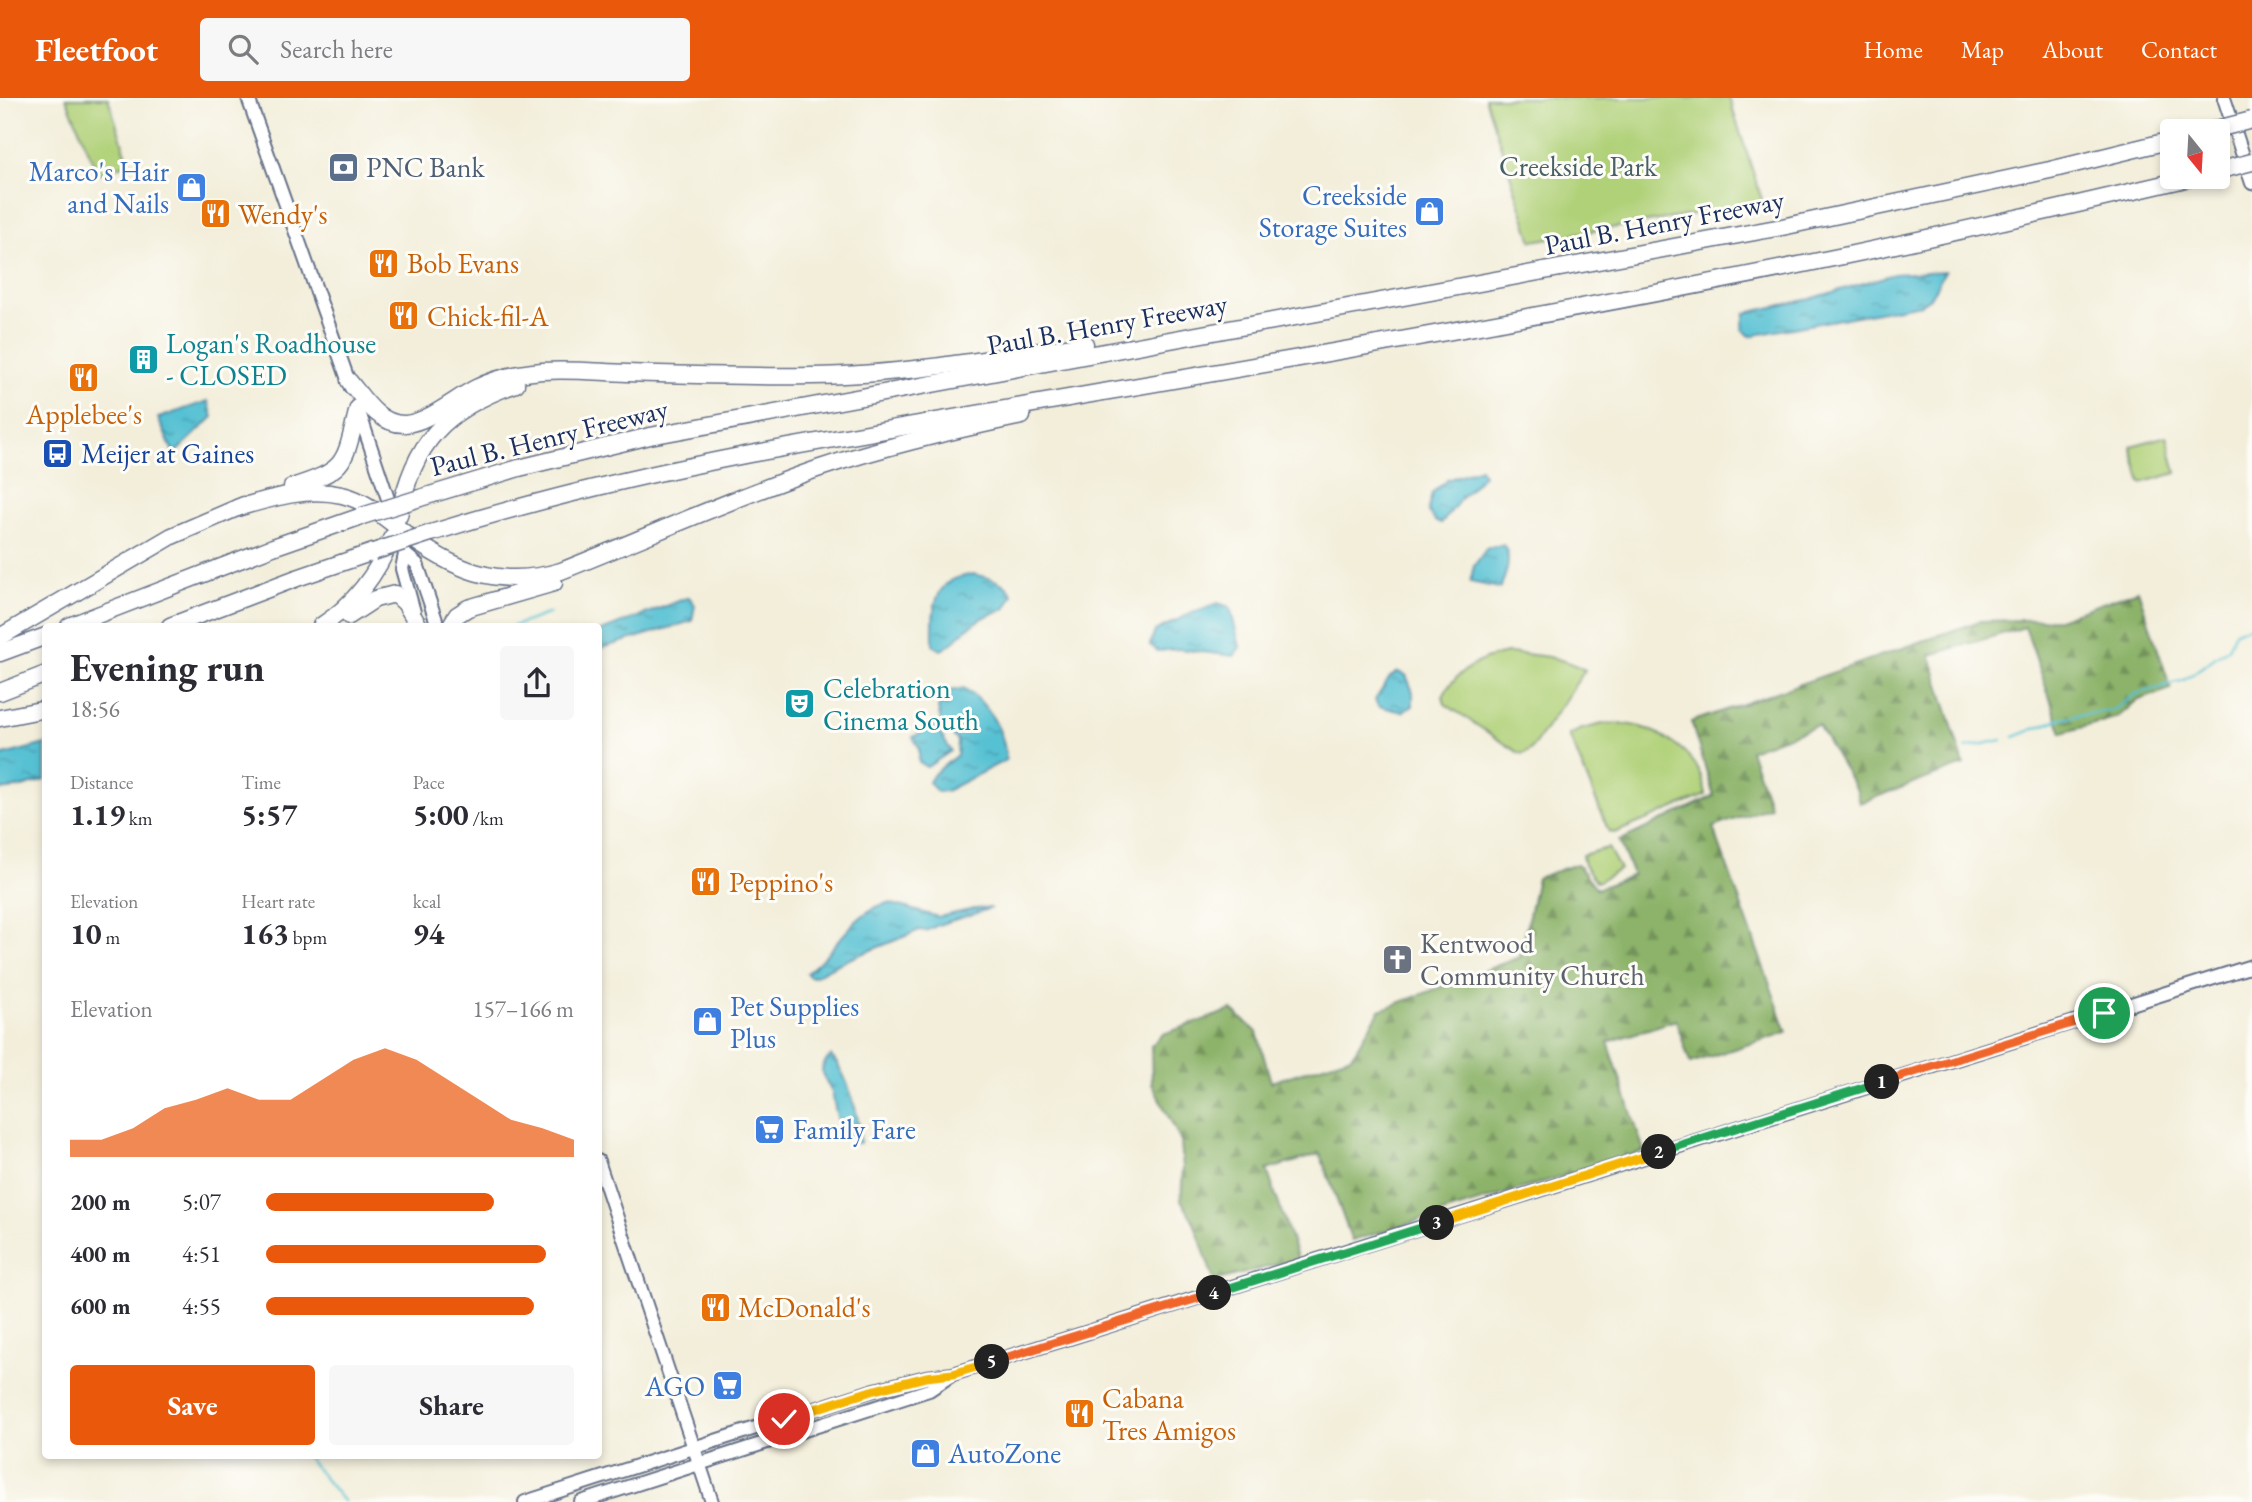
<!DOCTYPE html>
<meta charset="utf-8">
<style>
:root{--surface:#fff;--page:#f7f7f7;--text:#2b2b33;--muted:#7c7c81;--accent:#ea580c}
body{margin:0;font-family:"EB Garamond",serif;background:var(--page);color:var(--text);height:100vh;display:flex;flex-direction:column;font-size:26px;white-space:nowrap}
*{box-sizing:border-box;margin:0}
p{font-size:23px;color:var(--muted)}
.icon{flex:none;width:38px;height:38px;fill:none;stroke:currentColor;stroke-width:2;stroke-linecap:round;stroke-linejoin:round}
.map{position:relative;flex:1;overflow:hidden}
.drawer{position:absolute;left:42px;top:525px;width:560px;height:836px;display:flex;flex-direction:column;background:var(--surface);border-radius:7px;box-shadow:0 4px 10px #0003}
.drawer>*{flex:none}
.needle{width:46px;rotate:162deg}
.fabs{position:absolute;left:2160px;top:21px;display:grid;gap:14px}
.fabs a{display:grid;place-items:center;width:70px;height:70px;border-radius:7px;background:var(--surface);box-shadow:0 4px 10px #0003;font-size:35px}
.pin{position:absolute;display:grid;place-items:center;width:60px;height:60px;color:#fff;margin:-30px;border:4px solid #fff;border-radius:50%;box-shadow:0 2px 7px #0007}
.km{position:absolute;width:35px;height:35px;margin:-18px;border-radius:50%;background:#222;color:#fff;font-size:19px;line-height:35px;text-align:center}
.round{display:grid;place-items:center;flex:none;width:74px;height:74px;border-radius:7px;background:var(--page)}
.overview{display:flex;align-items:center;justify-content:space-between;height:119px;padding:0 28px}
h1{font-size:38px;font-weight:700;line-height:52px}
.stats{display:grid;grid-template-columns:repeat(3,1fr);gap:10px;height:119px;padding:7px 28px}
.stats div{display:grid;align-content:center}
.stats b{font-size:30px;font-weight:700}
.stats small{font-size:19px;font-weight:400}
.stats p{font-size:19px}
.chart{height:196px;padding:14px 28px}
.chart p{display:flex;justify-content:space-between}
.chart svg{width:100%;height:126px;margin-top:7px;fill:var(--accent);opacity:.7}
.button{display:flex;gap:14px;margin-top:auto;padding:14px 28px}
.button a{flex:1;height:80px;border-radius:7px;background:var(--accent);color:#fff;font-size:28px;font-weight:700;line-height:80px;text-align:center}
.button a+a{background:var(--page);color:var(--text)}
ul{padding:0 28px;list-style:none;font-size:23px}
li{display:grid;grid-template-columns:112px 84px 1fr;align-items:center;height:52px}
li i{height:18px;border-radius:9px;background:var(--accent)}
header{display:flex;align-items:center;gap:42px;box-sizing:border-box;height:98px;padding:0 35px;background:var(--accent);color:#fff}
header strong{font-size:33px}
nav{display:flex;gap:38px;margin-inline-start:auto;font-size:24px}
.search{width:490px;height:63px;background:var(--page);display:flex;align-items:center;gap:18px;box-sizing:border-box;padding:0 24px;border-radius:7px;color:var(--muted);font-size:26px}
.map>svg:first-child{display:block}
.forest{fill:url(#forest-firs);stroke:#547164;stroke-width:2}
.park{fill:#b1d179;stroke:#66806c;stroke-width:2}
.water{fill:url(#water-ripples);stroke:#397898;stroke-width:2}
.lines{fill:none;stroke-linecap:round;stroke-linejoin:round}
.stream{stroke:#57c1d3;stroke-width:2.5}
.secondary-casing{stroke:#677289;stroke-width:16}
.highway-casing{stroke:#677289;stroke-width:19}
.secondary{stroke:#fff;stroke-width:12}
.highway{stroke:#fff;stroke-width:16}
.highway-bridge-casing{stroke:#677289;stroke-width:19;stroke-linecap:butt}
.highway-bridge{stroke:#fff;stroke-width:16}
.split-1-casing{stroke:#fff;stroke-width:14}
.split-2-casing{stroke:#fff;stroke-width:14}
.split-3-casing{stroke:#fff;stroke-width:14}
.split-4-casing{stroke:#fff;stroke-width:14}
.split-5-casing{stroke:#fff;stroke-width:14}
.split-6-casing{stroke:#fff;stroke-width:14}
.split-1{stroke:#f0652b;stroke-width:9}
.split-2{stroke:#22a559;stroke-width:9}
.split-3{stroke:#f5b400;stroke-width:9}
.split-4{stroke:#22a559;stroke-width:9}
.split-5{stroke:#f0652b;stroke-width:9}
.split-6{stroke:#f5b400;stroke-width:9}
.labels{text-anchor:middle;stroke-width:6;stroke-linejoin:round;paint-order:stroke}
.park-label{font-size:28px;fill:#486066;stroke:#fdfcf7}
.service-label{font-size:28px;fill:#4e5e75;stroke:#fdfcf7;text-anchor:start}
.shop-label{font-size:28px;fill:#366cbe;stroke:#fdfcf7;text-anchor:end}
.food-label{font-size:28px;fill:#c56008;stroke:#fdfcf7;text-anchor:start}
.street-label{font-size:28px;fill:#1b2f5e;stroke:#fdfcf7}
.culture-label{font-size:28px;fill:#0d838f;stroke:#fdfcf7;text-anchor:start}
.transit-label{font-size:28px;fill:#164399;stroke:#fdfcf7;text-anchor:start}
.worship-label{font-size:28px;fill:#5b616d;stroke:#fdfcf7;text-anchor:start}
</style>
<header>
<strong>Fleetfoot</strong>
<div class="search"><svg class="icon" aria-label="search" viewBox="0 0 24 24"><circle cx="10" cy="10" r="6"/><path d="M15 15l6 6"/></svg>Search here</div>
<nav><a>Home</a><a>Map</a><a>About</a><a>Contact</a></nav>
</header>
<div class="map">
<svg width="2252" height="1404" viewBox="0 0 2252 1404">
<defs>
<pattern id="forest-firs" width="22" height="20" patternUnits="userSpaceOnUse" patternTransform="scale(1.75)"><rect width="22" height="20" fill="#8cb369"/><path d="M5 1l3.5 6h-7zM16 11l3.5 6h-7z" fill="#72925a"/></pattern>
<pattern id="water-ripples" width="26" height="14" patternUnits="userSpaceOnUse" patternTransform="scale(1.75)"><rect width="26" height="14" fill="#57c1d3"/><path d="M2 4q2-2 4 0t4 0M15 11q2-2 4 0t4 0" fill="none" stroke="#479dae"/></pattern>
</defs>
<rect width="100%" height="100%" fill="#fdfcf7"/>
<filter id="ink" filterUnits="userSpaceOnUse"><feTurbulence type="fractalNoise" baseFrequency=".0143" numOctaves="2"/><feDisplacementMap in="SourceGraphic" scale="14" xChannelSelector="R" yChannelSelector="G"/><feConvolveMatrix kernelMatrix="1 2 1 2 8 2 1 2 1" color-interpolation-filters="sRGB"/></filter>
<filter id="wash" filterUnits="userSpaceOnUse"><feTurbulence type="fractalNoise" baseFrequency=".00686" numOctaves="4" result="noise"/><feDisplacementMap in="SourceGraphic" scale="28" xChannelSelector="R" yChannelSelector="G"/><feGaussianBlur stdDeviation="1.57" result="paint"/><feColorMatrix in="noise" values="0 0 0 0 0 0 0 0 0 0 0 0 0 0 0 0 0 1.4 0 .05"/><feComposite in="paint" operator="in"/></filter>
<g filter="url(#wash)">
<rect width="100%" height="100%" fill="#f3eeda"/>
<path class="forest" d="M2138,492l33,99 -35,12 -18,16 -56,16 -37,-106 -95,28 34,110 -104,38 -3,-12 -39,-66 -68,25 20,57 -57,20 74,205 -97,31 -14,-43 -68,22 36,109 -292,90 -32,-87 -53,16 31,89 -84,22 -20,-59 -13,-22 2,-32 -2,-27 -29,-57 -1,-38 12,-12 69,-24 25,22 14,50 81,-26 28,-46 140,-53 17,-79 40,-14 20,25 36,-14 -14,-34 95,-45 -23,-74 289,-101 78,-2z"/>
<g class="park">
<path d="M66,0h42l21,65 -31,11z"/>
<path d="M1485,0h244l34,105 -231,38z"/>
<path d="M2167,338l9,37 -35,10 -10,-37z"/>
<path d="M1507,555c30,2 50,2 78,17l-49,73c-5,6 -8,12 -17,10l-74,-49 -2,-8c12,-24 37,-38 64,-43z"/>
<path d="M1603,626c9,0 19,-1 28,1 22,3 51,20 64,39 6,9 9,20 11,31l-82,34 -10,4 -5,-1 -40,-97 13,-6z"/>
<path d="M1608,750l12,21 -23,13 -13,-17 -2,-10z"/>
</g>
<g class="water">
<path d="M1945,173l-15,27 -9,6 -171,32 -8,-7 3,-16 65,-14 84,-25z"/>
<path d="M208,303l5,16 -39,37 -16,-36z"/>
<path d="M1480,370l3,7 -20,21 -21,27 -6,-1 -8,-11 4,-18 15,-13z"/>
<path d="M1503,447c10,12 3,30 -3,43l-30,-6 4,-16 13,-18z"/>
<path d="M973,476c15,4 32,6 40,21l-8,14c-13,4 -26,10 -37,19 -10,8 -15,17 -27,22l-8,-5c0,-21 -3,-50 17,-64 6,-4 16,-5 23,-7z"/>
<path d="M689,499l6,8 -3,16 -93,28v-17z"/>
<path d="M1218,505l12,4 10,40 -6,9 -55,-7 -21,2 -8,-6 5,-14 37,-18z"/>
<path d="M1398,574l8,3 7,17v14l-11,6 -24,-6 -3,-6 15,-23z"/>
<path d="M964,590c24,15 41,44 42,72l-60,31 -9,1 -8,-10 5,-8 23,-19 1,-14 -17,-19 -3,-14 11,-17z"/>
<path d="M935,627l16,26 -24,16 -8,-4v-15l-6,-11z"/>
<path d="M45,646v36l-23,7 -22,3v-34z"/>
<path d="M889,805l49,14 36,-8 18,-1 -54,17 -12,6 -7,-1c-29,14 -60,23 -89,38 -7,3 -13,9 -20,9l-4,-4c29,-19 47,-64 83,-70z"/>
<path d="M831,958c16,17 30,63 29,87h-5l-5,-3c-1,-8 -8,-11 -11,-18 -5,-10 -4,-22 -8,-32 -3,-7 -9,-12 -9,-20 1,-6 5,-11 9,-14z"/>
</g>
<g class="lines">
<g class="stream">
<path d="M514,528l36,-13"/>
<path d="M2014,639l48,-19 52,-8 22,-16 48,-14 44,-32 7,-16 17,-7"/>
<path d="M1966,650l36,-8"/>
<path d="M306,1358l38,46"/>
</g>
</g>
</g>
<g filter="url(#ink)">
<g class="lines">
<defs>
<g id="secondary">
<path d="M248,0l103,290"/>
<path d="M2224,0l28,85"/>
<path d="M358,311l35,105"/>
<path d="M399,437l6,19 -3,15 12,43"/>
<path d="M405,456l12,10 21,62"/>
<path d="M598,1063l114,341"/>
<path d="M525,1404l346,-111 55,-14 27,-3 126,-39 1173,-369"/>
<path d="M581,1404l348,-112 21,-14"/>
</g>
<g id="highway">
<path d="M349,283c15,18 30,44 56,43 22,-1 51,-26 71,-36 20,-10 43,-15 66,-17 28,-2 56,1 85,2 61,2 123,4 185,3 92,-1 183,-18 273,-32"/>
<path d="M292,389c56,-18 52,-23 66,-79"/>
<path d="M420,400l99,-30 131,-32 1132,-209 268,-57 122,-30"/>
<path d="M237,410c35,-10 69,-21 105,-13 23,5 42,22 60,36 49,38 95,59 159,40 86,-34 171,-73 259,-103 66,-22 134,-38 202,-52"/>
<path d="M399,418c14,-74 46,-107 117,-132"/>
<path d="M431,435c105,-33 211,-58 319,-79 366,-66 734,-124 1098,-199 116,-24 231,-51 346,-78"/>
<path d="M349,518l26,-17 20,-5 10,9 14,23"/>
<path d="M69,528l204,-79 89,-31"/>
<path d="M170,528l127,-48 76,-26"/>
<path d="M321,528c34,-22 56,-51 71,-89"/>
<path d="M450,528l7,-11 11,-7 86,-25"/>
<path d="M0,539l172,-101 72,-31"/>
<path d="M0,555l46,-17"/>
<path d="M0,594l46,-18"/>
<path d="M0,620l46,-9"/>
</g>
</defs>
<use href="#secondary" class="secondary-casing"/>
<use href="#highway" class="highway-casing"/>
<use href="#secondary" class="secondary"/>
<use href="#highway" class="highway"/>
<defs>
<g id="highway-bridge">
<path d="M2209,33l43,-11"/>
<path d="M2217,73l35,-9"/>
<path d="M362,418l58,-18"/>
<path d="M373,454l58,-19"/>
</g>
</defs>
<use href="#highway-bridge" class="highway-bridge-casing"/>
<use href="#highway-bridge" class="highway-bridge"/>
</g>
</g>
<g class="lines" filter="url(#ink)">
<defs>
<path id="split-1" d="M1882,984l222,-69"/>
<path id="split-2" d="M1659,1054l223,-70"/>
<path id="split-3" d="M1437,1125l222,-71"/>
<path id="split-4" d="M1214,1195l223,-70"/>
<path id="split-5" d="M992,1264l222,-69"/>
<path id="split-6" d="M784,1321l87,-28 55,-14 27,-3 39,-12"/>
</defs>
<use href="#split-1" class="split-1-casing"/>
<use href="#split-2" class="split-2-casing"/>
<use href="#split-3" class="split-3-casing"/>
<use href="#split-4" class="split-4-casing"/>
<use href="#split-5" class="split-5-casing"/>
<use href="#split-6" class="split-6-casing"/>
<use href="#split-1" class="split-1"/>
<use href="#split-2" class="split-2"/>
<use href="#split-3" class="split-3"/>
<use href="#split-4" class="split-4"/>
<use href="#split-5" class="split-5"/>
<use href="#split-6" class="split-6"/>
</g>
<defs>
<symbol id="bank-square" viewBox="-11 -11 22 22"><rect x="-9" y="-9" width="18" height="18" rx="4" fill="#5c6f8a" stroke="#fdfcf7"/><path d="M-6-4H6V4H-6ZM0-2.3a2.3 2.3 0 1 0 0 4.6a2.3 2.3 0 1 0 0-4.6Z" fill="#fff"/></symbol>
<symbol id="shop-square" viewBox="-11 -11 22 22"><rect x="-9" y="-9" width="18" height="18" rx="4" fill="#3f7fe0" stroke="#fdfcf7"/><path d="M-5-2.5h2.3a2.7 3.5 0 0 1 5.4 0H5L5.5 6h-11ZM-1.5-2.5h3a1.5 2.3 0 0 0-3 0Z" fill="#fff"/></symbol>
<symbol id="restaurant-square" viewBox="-11 -11 22 22"><rect x="-9" y="-9" width="18" height="18" rx="4" fill="#e8710a" stroke="#fdfcf7"/><path d="M-5-6h1v4h1v-4h1v4h1v-4h1v5L-1.5 .5V6h-2V.5L-5-1ZM5-6V6H3V1.5H1.5Q1.5-4 5-6Z" fill="#fff"/></symbol>
<symbol id="building-square" viewBox="-11 -11 22 22"><rect x="-9" y="-9" width="18" height="18" rx="4" fill="#0f9aa8" stroke="#fdfcf7"/><path d="M-4-6H4V6H1V3H-1V6H-4ZM-2.5-4.3h1.7v1.8h-1.7ZM.8-4.3h1.7v1.8H.8ZM-2.5-1h1.7V.8h-1.7ZM.8-1h1.7V.8H.8Z" fill="#fff"/></symbol>
<symbol id="bus-square" viewBox="-11 -11 22 22"><rect x="-9" y="-9" width="18" height="18" rx="4" fill="#1a4fb4" stroke="#fdfcf7"/><path d="M-5-6H5V4H4V6H2V4H-2V6H-4V4H-5ZM-3.5-4V0h7V-4ZM-3.5 1.2v1.5H-2V1.2ZM2 1.2v1.5H3.5V1.2Z" fill="#fff"/></symbol>
<symbol id="theatre-square" viewBox="-11 -11 22 22"><rect x="-9" y="-9" width="18" height="18" rx="4" fill="#0f9aa8" stroke="#fdfcf7"/><path d="M-5-5.5Q0-4 5-5.5V0Q5 5 0 6Q-5 5-5 0ZM-3.3-2.5H-1v1.5H-3.3ZM1-2.5H3.3v1.5H1ZM-2.8 1Q0 5.5 2.8 1Z" fill="#fff"/></symbol>
<symbol id="church-square" viewBox="-11 -11 22 22"><rect x="-9" y="-9" width="18" height="18" rx="4" fill="#6b7280" stroke="#fdfcf7"/><path d="M-1.2-6h2.4v3.5h3.3v2.4h-3.3V6h-2.4V-.1h-3.3v-2.4h3.3Z" fill="#fff"/></symbol>
<symbol id="supermarket-square" viewBox="-11 -11 22 22"><rect x="-9" y="-9" width="18" height="18" rx="4" fill="#3f7fe0" stroke="#fdfcf7"/><path d="M-6-5.5h2.5l.6 2H6L4.5 2H-2.5L-4.4-4H-6ZM-1.5 3.2a1.3 1.3 0 1 0 .1 0ZM3 3.2a1.3 1.3 0 1 0 .1 0Z" fill="#fff"/></symbol>
</defs>
<g fill-rule="evenodd">
<use href="#bank-square" x="326" y="52" width="35" height="35"/>
<use href="#shop-square" x="174" y="72" width="35" height="35"/>
<use href="#shop-square" x="1412" y="96" width="35" height="35"/>
<use href="#restaurant-square" x="198" y="98" width="35" height="35"/>
<use href="#restaurant-square" x="366" y="148" width="35" height="35"/>
<use href="#restaurant-square" x="386" y="200" width="35" height="35"/>
<use href="#building-square" x="126" y="244" width="35" height="35"/>
<use href="#restaurant-square" x="66" y="262" width="35" height="35"/>
<use href="#bus-square" x="40" y="338" width="35" height="35"/>
<use href="#theatre-square" x="782" y="588" width="35" height="35"/>
<use href="#restaurant-square" x="688" y="766" width="35" height="35"/>
<use href="#church-square" x="1380" y="844" width="35" height="35"/>
<use href="#shop-square" x="690" y="906" width="35" height="35"/>
<use href="#supermarket-square" x="752" y="1014" width="35" height="35"/>
<use href="#restaurant-square" x="698" y="1192" width="35" height="35"/>
<use href="#supermarket-square" x="710" y="1270" width="35" height="35"/>
<use href="#restaurant-square" x="1062" y="1298" width="35" height="35"/>
<use href="#shop-square" x="908" y="1338" width="35" height="35"/>
</g>
<g class="labels">
<g class="park-label">
<text x="1578" y="78">Creekside Park</text>
</g>
<g class="service-label">
<text x="366" y="79">PNC Bank</text>
</g>
<g class="shop-label">
<text x="169" y="83">Marco's Hair<tspan x="169" dy="32">and Nails</tspan></text>
<text x="1407" y="107">Creekside<tspan x="1407" dy="32">Storage Suites</tspan></text>
<text x="730" y="918" text-anchor="start">Pet Supplies<tspan x="730" dy="32">Plus</tspan></text>
<text x="793" y="1041" text-anchor="start">Family Fare</text>
<text x="705" y="1298">AGO</text>
<text x="948" y="1365" text-anchor="start">AutoZone</text>
</g>
<g class="food-label">
<text x="238" y="126">Wendy's</text>
<text x="407" y="175">Bob Evans</text>
<text x="427" y="228">Chick-fil-A</text>
<text x="84" y="326" text-anchor="middle">Applebee's</text>
<text x="729" y="794">Peppino's</text>
<text x="738" y="1219">McDonald's</text>
<text x="1102" y="1310">Cabana<tspan x="1102" dy="32">Tres Amigos</tspan></text>
</g>
<g class="street-label">
<text transform="translate(1664 124) rotate(-11)" y="10">Paul B. Henry Freeway</text>
<text transform="translate(1107 226) rotate(-10)" y="10">Paul B. Henry Freeway</text>
<text transform="translate(549 339) rotate(-14)" y="10">Paul B. Henry Freeway</text>
</g>
<g class="culture-label">
<text x="166" y="255">Logan's Roadhouse<tspan x="166" dy="32">- CLOSED</tspan></text>
<text x="823" y="600">Celebration<tspan x="823" dy="32">Cinema South</tspan></text>
</g>
<g class="transit-label">
<text x="81" y="365">Meijer at Gaines</text>
</g>
<g class="worship-label">
<text x="1420" y="855">Kentwood<tspan x="1420" dy="32">Community Church</tspan></text>
</g>
</g>
</svg>
<div class="fabs">
<a><svg class="needle" viewBox="-14 -14 28 28"><path d="M0-13l5 13h-10z" fill="#e53935"/><path d="M0 13l5-13h-10z" fill="#7c7c81"/></svg></a>
</div>
<div class="pin" style="left:2104px;top:915px;background:#1e9e55"><svg class="icon" aria-label="arrive" viewBox="0 0 24 24"><path d="M6 21V4h12l-3 4 3 4H6"/></svg></div>
<div class="pin" style="left:784px;top:1321px;background:#d93025"><svg class="icon" aria-label="check" viewBox="0 0 24 24"><path d="M5 12l5 5 9-10"/></svg></div>
<b class="km" style="left:1882px;top:984px">1</b>
<b class="km" style="left:1659px;top:1054px">2</b>
<b class="km" style="left:1437px;top:1125px">3</b>
<b class="km" style="left:1214px;top:1195px">4</b>
<b class="km" style="left:992px;top:1264px">5</b>
<section class="drawer">
<div class="overview"><div><h1>Evening run</h1><p>18:56</p></div><a class="round"><svg class="icon" aria-label="share" viewBox="0 0 24 24"><path d="M12 15V3M7 8l5-5 5 5M5 13v7h14v-7"/></svg></a></div>
<div class="stats">
<div><p>Distance</p><b>1.19<small> km</small></b></div>
<div><p>Time</p><b>5:57</b></div>
<div><p>Pace</p><b>5:00<small> /km</small></b></div>
</div>
<div class="stats">
<div><p>Elevation</p><b>10<small> m</small></b></div>
<div><p>Heart rate</p><b>163<small> bpm</small></b></div>
<div><p>kcal</p><b>94</b></div>
</div>
<div class="chart"><p><span>Elevation</span>157–166 m</p>
<svg viewBox="0 0 160 44" preserveAspectRatio="none"><path d="M0 44V38L10 38L20 34L30 27L40 24L50 20L60 24L70 24L80 17L90 10L100 6L110 10L120 17L130 24L140 31L150 34L160 38V44z"/></svg>
</div>
<ul>
<li><b>200 m</b>5:07<i style="width:74%"></i></li>
<li><b>400 m</b>4:51<i style="width:91%"></i></li>
<li><b>600 m</b>4:55<i style="width:87%"></i></li>
</ul>
<div class="button"><a>Save</a><a>Share</a></div>
</section>
</div>
